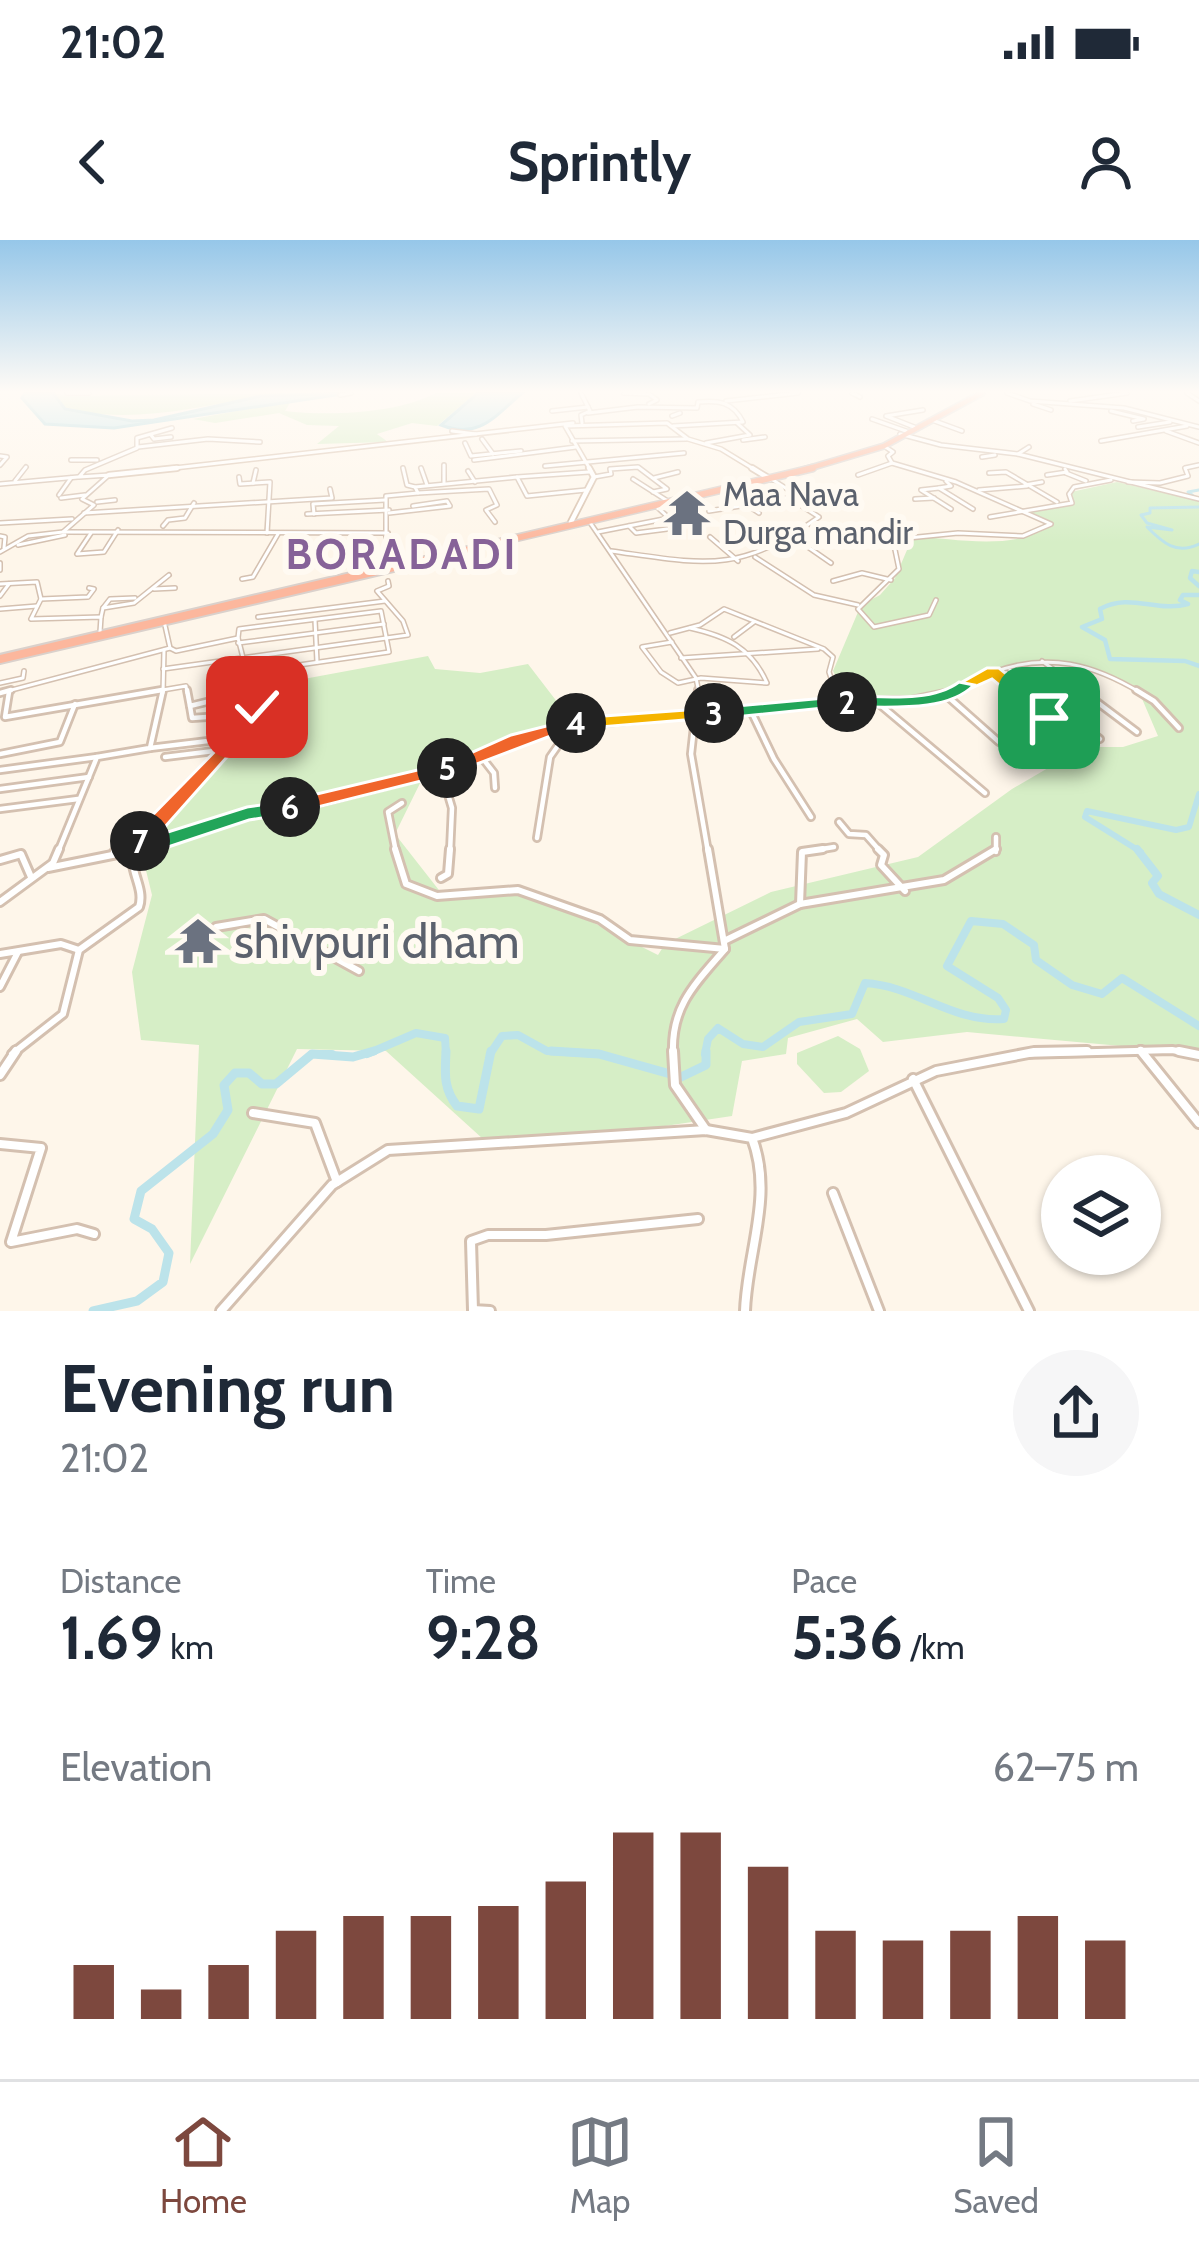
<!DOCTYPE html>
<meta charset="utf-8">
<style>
:root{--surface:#fff;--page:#f6f6f7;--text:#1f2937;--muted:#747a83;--line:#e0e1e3;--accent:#7d483e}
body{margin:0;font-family:Cabin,sans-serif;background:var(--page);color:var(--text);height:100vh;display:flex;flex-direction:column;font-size:45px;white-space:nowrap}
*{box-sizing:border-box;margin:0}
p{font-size:39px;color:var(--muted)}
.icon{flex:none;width:66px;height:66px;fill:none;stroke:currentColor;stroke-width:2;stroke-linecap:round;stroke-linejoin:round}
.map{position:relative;height:1071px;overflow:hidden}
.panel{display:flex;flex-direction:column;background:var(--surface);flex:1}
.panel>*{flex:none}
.controls{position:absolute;left:1041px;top:915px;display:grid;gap:24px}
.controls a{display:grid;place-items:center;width:120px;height:120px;border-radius:50%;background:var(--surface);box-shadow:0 3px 9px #0004;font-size:60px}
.pin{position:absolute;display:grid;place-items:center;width:102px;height:102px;color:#fff;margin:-51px;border-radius:24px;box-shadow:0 6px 18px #0006}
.km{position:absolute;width:60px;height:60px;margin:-30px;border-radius:50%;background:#222;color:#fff;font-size:33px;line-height:60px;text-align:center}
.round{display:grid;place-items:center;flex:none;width:126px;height:126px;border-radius:63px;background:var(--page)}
.headline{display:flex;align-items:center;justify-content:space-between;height:204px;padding:0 60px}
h1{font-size:66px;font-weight:800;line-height:90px}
.stats{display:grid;grid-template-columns:repeat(3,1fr);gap:18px;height:204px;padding:12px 60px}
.stats div{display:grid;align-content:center}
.stats b{font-size:60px;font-weight:800}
.stats small{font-size:33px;font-weight:400}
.stats p{font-size:33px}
.chart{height:336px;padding:24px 60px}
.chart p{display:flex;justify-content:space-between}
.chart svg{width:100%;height:216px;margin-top:12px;stroke:var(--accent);stroke-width:6}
.status{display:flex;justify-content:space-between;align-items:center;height:84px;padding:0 60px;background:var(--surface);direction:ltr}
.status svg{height:33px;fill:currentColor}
header{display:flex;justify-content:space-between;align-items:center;height:156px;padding:0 60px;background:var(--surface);font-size:54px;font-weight:800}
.tabs{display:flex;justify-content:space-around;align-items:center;height:168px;border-top:3px solid var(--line);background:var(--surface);font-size:33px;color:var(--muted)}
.tabs a{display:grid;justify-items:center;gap:6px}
.tabs .on{color:var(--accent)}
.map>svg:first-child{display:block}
.green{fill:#d6eec6}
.water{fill:#bce3ea;stroke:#a1d3dd;stroke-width:3}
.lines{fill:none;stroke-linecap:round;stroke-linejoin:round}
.canal-far4{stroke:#bce3ea;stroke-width:3}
.canal-far3{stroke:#bce3ea;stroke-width:4.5}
.canal-far2{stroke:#bce3ea;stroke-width:6}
.canal-far1{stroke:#bce3ea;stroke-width:8}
.canal{stroke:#bce3ea;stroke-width:9}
.street-far3-casing{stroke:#d4c0b0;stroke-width:6}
.street-far2-casing{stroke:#d4c0b0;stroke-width:10}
.street-far1-casing{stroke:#d4c0b0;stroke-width:12}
.street-casing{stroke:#d4c0b0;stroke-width:14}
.secondary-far1-casing{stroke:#d8c1ad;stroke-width:6}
.secondary-casing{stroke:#d8c1ad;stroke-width:8}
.highway-far2-casing{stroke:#dad1cc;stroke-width:8}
.highway-far1-casing{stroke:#dad1cc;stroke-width:9}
.highway-casing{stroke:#dad1cc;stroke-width:12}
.street-far3{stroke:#fff;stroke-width:3}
.street-far2{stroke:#fff;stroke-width:4.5}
.street-far1{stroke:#fff;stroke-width:6}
.street{stroke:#fff;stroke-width:8}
.secondary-far1{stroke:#fff;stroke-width:3}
.secondary{stroke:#fff;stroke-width:4.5}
.highway-far2{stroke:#fcb79d;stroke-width:4.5}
.highway-far1{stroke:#fcb79d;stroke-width:6}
.highway{stroke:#fcb79d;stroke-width:8}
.split-1{fill:#f5b400;stroke:#fff;stroke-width:3}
.split-2{fill:#22a559;stroke:#fff;stroke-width:3}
.split-3{fill:#22a559;stroke:#fff;stroke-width:3}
.split-4{fill:#f5b400;stroke:#fff;stroke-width:3}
.split-5{fill:#f0652b;stroke:#fff;stroke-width:3}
.split-6{fill:#f0652b;stroke:#fff;stroke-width:3}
.split-7{fill:#22a559;stroke:#fff;stroke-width:3}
.split-8{fill:#f0652b;stroke:#fff;stroke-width:3}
.split-9{fill:#f5b400;stroke:#fff;stroke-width:3}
.labels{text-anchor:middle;stroke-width:12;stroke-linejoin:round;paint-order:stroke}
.far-worship-label{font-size:33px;fill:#5b616d;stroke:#fffaf2;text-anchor:start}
.far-district-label{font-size:42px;font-weight:bold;letter-spacing:3px;fill:#866298;stroke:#fffaf2}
.near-worship-label{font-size:48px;fill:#5b616d;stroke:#fffaf2;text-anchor:start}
</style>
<div class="status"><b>21:02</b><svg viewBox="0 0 49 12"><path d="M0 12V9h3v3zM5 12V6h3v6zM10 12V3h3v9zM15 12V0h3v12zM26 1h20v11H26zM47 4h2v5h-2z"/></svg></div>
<header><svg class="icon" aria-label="back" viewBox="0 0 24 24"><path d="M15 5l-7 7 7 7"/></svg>Sprintly<svg class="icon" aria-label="person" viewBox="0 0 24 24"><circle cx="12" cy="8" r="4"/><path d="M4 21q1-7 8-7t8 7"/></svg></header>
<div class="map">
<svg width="1199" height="1071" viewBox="0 0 1199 1071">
<rect width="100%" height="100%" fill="#fef6ea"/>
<g class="green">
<path d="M53,153l18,3 216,-3c-75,9 -145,33 -222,16z"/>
<path d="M435,153h41l-39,33 -25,-3 -35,11 11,8 -71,2 22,-18 -32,-1 -28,-12 -64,10 -22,-4 98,-18 -6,10c42,5 113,3 150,-18z"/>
<path d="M1117,242l82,19v560l-78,-15 -154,-14 -84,10 -26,-23 -69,19 -2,16 -44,7 -10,55 -87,13 -162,10 -97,-88 -89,-2 -107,215 9,-219 -58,-5 -9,-68 20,-77 -11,-45 87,-111 27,-51 173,-32 7,13 45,4 48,-9 43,56 -143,47 -33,67 47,60 76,1 62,21 78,39 7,-11 106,-52 147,-35 94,-68 72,-42h39l35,-11 -21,-49c-43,-22 -87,-37 -135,-19 -17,6 -34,18 -51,22 -33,10 -68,9 -102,11l-16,-30 28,-66 19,-10 15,-17 18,-42c43,3 100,15 137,-10l-20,-12 9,-7 30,-2 2,-13z"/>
<path d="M838,796l22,13 9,22 -28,21 -17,1 -27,-29v-11z"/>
</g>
<g class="water">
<path d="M25,153h28l12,16 67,12 22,-1 107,-24 88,-3 -235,35 -69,-4 -23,-26z"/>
<path d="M478,153h44c-27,23 -43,47 -81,32z"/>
</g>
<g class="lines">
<g class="canal-far4">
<path d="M1199,250l-11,2 11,8"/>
<path d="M1199,267l-49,1v5l-9,2 6,8 25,7 -25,-3c16,16 29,28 52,17"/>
</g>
<g class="canal-far3">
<path d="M1199,332l-7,-1 -2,7 9,8"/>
<path d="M1199,355h-16l-3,5 8,4c-31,9 -58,-12 -88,5l2,10 -20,8 23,13 5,19 75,2 14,5"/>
</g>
<path class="canal-far2" d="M1141,612l-56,-35 2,-6 89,19 13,-3 10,-33"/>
<g class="canal-far1">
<path d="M1137,609l21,27 -6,7 7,11 40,21"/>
<path d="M312,814h20"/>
<path d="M367,814l49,-21 29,5 1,16"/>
<path d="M490,814l12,-18 16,-1 29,16 53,3"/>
<path d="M705,814l3,-15 10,-11 25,16 20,3 36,-25 53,-8 13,-31c50,3 88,40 139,36l2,-9 -8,-12 -51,-32 24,-45 32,3 31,21 2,15 36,25 30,9 20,-16 77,48"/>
</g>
<g class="canal">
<path d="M446,811c-1,22 -3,37 11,55l22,3 12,-58"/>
<path d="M551,811l48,3 82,23 25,-12v-14"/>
<path d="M93,1071l44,-10 26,-19 6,-29 -17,-24 -18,-10 7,-28 72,-57 15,-24 -4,-25 11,-12h14l13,11h14l36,-30 41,3 21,-6"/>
</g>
<defs>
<g id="street-far3">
<path d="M67,153h22"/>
<path d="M581,153l9,18 -9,4 1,8"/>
<path d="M624,153l25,1 8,6 -8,4"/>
<path d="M852,153l8,4"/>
<path d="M1007,153l23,8 94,7 75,19"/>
<path d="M1187,153l12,8"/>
<path d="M340,155l11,-2"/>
<path d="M726,161l72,-8"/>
<path d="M1070,161l57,-8"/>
<path d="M1033,164l18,6"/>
<path d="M552,171l36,-4"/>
<path d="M1111,171l33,8 -11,2"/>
<path d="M588,173l50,-6 59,1 1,-6c21,-2 35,0 45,20l-70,4"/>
<path d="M672,176l8,-3"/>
<path d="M872,179l34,12"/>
<path d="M932,180l30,11"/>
<path d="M914,187l-28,-11 37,-6"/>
<path d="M1138,187l32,-5"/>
<path d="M452,191l24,3"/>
<path d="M1166,191l33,12"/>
<path d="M900,194l41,11 77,9 181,45"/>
<path d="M151,195l3,4 17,-2"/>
<path d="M482,199l11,15"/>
<path d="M743,200l22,-3"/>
<path d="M572,201l114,-2"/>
<path d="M1101,201l86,-15"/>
<path d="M465,203l6,13 50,-5"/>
<path d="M706,203l44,-8 -13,-12"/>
<path d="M884,206l9,6 -5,4 4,7 64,19 95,42 -28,12 -65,-3 -60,6 -4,6 5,24 -41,40 16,18 55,-12 7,-15"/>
<path d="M138,207l70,-8 52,3"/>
<path d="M1018,214l11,-7"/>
<path d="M0,216l7,1 -7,8"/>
<path d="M982,217l13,-2"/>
<path d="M71,220h26"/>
<path d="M474,220l102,-13"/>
<path d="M444,225v18"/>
<path d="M545,226l139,-13"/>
<path d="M403,228l4,17 8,2"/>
<path d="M421,228l6,17"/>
<path d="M468,231l7,11"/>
<path d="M989,233l17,-1 51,30"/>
<path d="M1066,233l20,8"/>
<path d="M858,235l34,-12"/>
<path d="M1047,235l20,-3 -2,-3"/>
<path d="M239,237l1,7 30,-2 -3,51"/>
<path d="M517,237l72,-5"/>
<path d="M594,237l17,-3 -1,-5 28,-2 29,22 -14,3"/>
<path d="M654,238l24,-6"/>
<path d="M633,239l33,21"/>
<path d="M15,241l11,-14"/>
<path d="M946,241l5,5 -12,2 34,21"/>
<path d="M1128,242l32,1 28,-7 -3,-8 14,-3"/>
<path d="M253,243l3,-13"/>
<path d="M0,244l78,-7"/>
<path d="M1025,245l17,-3"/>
<path d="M939,248l-18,2 30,19"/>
<path d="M979,250l48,-4"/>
<path d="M418,253l71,-4 8,16 -11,5 9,12"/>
<path d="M59,255l12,-17"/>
<path d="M61,258l24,-3"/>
<path d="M915,259l19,-1"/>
<path d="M97,262l18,-2"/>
<path d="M709,271l38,-6"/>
<path d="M84,273l248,-15 -2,-9"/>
<path d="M389,273l61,-7 -3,-5 -34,5"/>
<path d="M759,273l-12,-8 51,-9 -25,-16"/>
<path d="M307,274l82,-4"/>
<path d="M314,274l-1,-10 72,-4"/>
<path d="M990,277l82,-14 -3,-9 5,-7 37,-7"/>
<path d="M589,281l107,157 3,15"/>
<path d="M0,283l72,-4"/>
<path d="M163,286l5,-6 17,-2 9,-15"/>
<path d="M629,286l7,7 31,-4"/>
<path d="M63,292l325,1"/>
<path d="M598,292l71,-14 -13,-12"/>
<path d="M91,293l-14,21 27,-2 14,-22"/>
<path d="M0,296l5,1 -1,11"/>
<path d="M792,296l39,27"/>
<path d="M710,297l28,24"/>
<path d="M18,305l47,-10"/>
<path d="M611,311c93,13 126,24 208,-34l-31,-20"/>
<path d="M0,312l28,-16 35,-4 31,-27 -12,-6 27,-24 -30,2 6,-7 52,-22v-10l35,-10"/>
<path d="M755,317l59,38 44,10"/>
<path d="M0,323v7"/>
<path d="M386,325v-69l32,-3 -3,-6 102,-10 10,19 59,-6"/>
<path d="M242,339l11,-2 25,-43"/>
<path d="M833,341l29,-8 29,7"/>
<path d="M0,344l37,-2 4,17 -10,20 70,-2 -1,15"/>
<path d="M154,349l21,-1"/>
<path d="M0,356l9,-12"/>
<path d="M41,359l47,-2 6,-8 -5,-1"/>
<path d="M103,368l7,-9 25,-1"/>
<path d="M0,369l37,-3"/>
<path d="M101,377l2,-9 31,-5 35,-28"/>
<path d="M258,377l127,-16"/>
<path d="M315,380l2,42"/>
<path d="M670,393l30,-8 24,-16 100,40 9,8 -4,15 7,21"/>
<path d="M734,397l20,-15"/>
<path d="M238,398l1,-9 142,-18 8,41 -145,21"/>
<path d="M672,402l-30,5 19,25 17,11 23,-5 66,5c-16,-36 -41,-47 -77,-55"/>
<path d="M238,403l146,-19"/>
<path d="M170,408l6,3 62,-13 14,55"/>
<path d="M681,418l137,-9"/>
<path d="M1042,421l43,32"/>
<path d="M163,429l245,-34 -5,-14 -26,-30 12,-5 -1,-5"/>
<path d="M1010,430l30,23"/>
<path d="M993,432l27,21"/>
<path d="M0,443l23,-5 1,-7"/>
<path d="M0,453l170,-45 -6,-27"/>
<path d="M145,453l41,-7 1,7"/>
<path d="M163,453l1,-43"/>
<path d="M950,453c16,-5 28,-16 44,-21 55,-20 99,-8 147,21"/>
</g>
<g id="street-far2">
<path d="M187,450l3,16 57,-14"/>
<path d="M698,450l-7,64 17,98"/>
<path d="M835,450l3,11"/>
<path d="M1016,450l54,43"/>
<path d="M1036,450l64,49"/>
<path d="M1081,450l56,42"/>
<path d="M1136,450l18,11 25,27"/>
<path d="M9,452l-4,25 157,-27"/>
<path d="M0,453l11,-3"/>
<path d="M946,455l53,47"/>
<path d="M878,463l107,90"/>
<path d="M190,466l2,12 59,-4"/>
<path d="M751,471l23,48 37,58"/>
<path d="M150,508l83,-10"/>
<path d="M0,514l60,-12 15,-38"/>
<path d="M480,515l14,18 1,15"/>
<path d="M165,517l57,-7"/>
<path d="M0,530l97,-13"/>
<path d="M441,531l11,37 -2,44"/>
<path d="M0,549l89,-12"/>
<path d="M0,569l78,-10"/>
<path d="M839,582l10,12 17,1 15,17"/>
<path d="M996,597v15"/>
<path d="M537,598l13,-81 23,-33"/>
<path d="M58,612l39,-95 53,-9 13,-58"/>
<path d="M113,612h15"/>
<path d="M133,612l114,-38 72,-11 90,-23 143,-52 286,-27 74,-1 48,-10"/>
<path d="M133,612l123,-141 -5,-21"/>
<path d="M396,612l-8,-40 14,-9"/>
<path d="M803,612l31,-5"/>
</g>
<g id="street-far1">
<path d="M395,609l11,35 31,12 81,-6 82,29 30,21 95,9"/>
<path d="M878,609l6,6 -3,10 24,26"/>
<path d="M0,620l21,-6 10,23"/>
<path d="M48,628l94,-19"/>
<path d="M441,638l7,-4 2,-25"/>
<path d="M0,662l53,-39 6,-14"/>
<path d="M800,664l2,-52 21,-3"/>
<path d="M216,687l48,-8 95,52"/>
<path d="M724,701l76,-37 144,-24 52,-31"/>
<path d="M0,714l61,-10 18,6"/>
<path d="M0,747l18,-35"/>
<path d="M1140,810l3,4"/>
<path d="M12,814l51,-40 16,-64 60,-43c7,-20 -13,-39 -4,-58"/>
<path d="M673,814c-2,-48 22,-70 52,-105l-17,-100"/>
<path d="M1022,814l150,-4 23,4"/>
</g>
<g id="street">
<path d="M673,811l2,34 31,45"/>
<path d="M1141,811l58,72"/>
<path d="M1179,811l20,4"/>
<path d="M0,835l16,-24"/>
<path d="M913,839l116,232"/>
<path d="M253,873l62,10 22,59"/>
<path d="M752,898l94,-25 90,-42 98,-19 53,-1"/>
<path d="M0,904l41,4 -30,94 66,-13 17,5"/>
<path d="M833,953l46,118"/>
<path d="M221,1071l111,-126 56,-35 318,-20 46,8c22,58 -5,114 -7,173"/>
<path d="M490,1071l-17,-1 -2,-69 17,-6h58l152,-16"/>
</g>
<g id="secondary-far1">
<path d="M148,231l425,-48"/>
<path d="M591,231l-26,-45 102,-3 21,16 33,10 36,22"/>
</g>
<g id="secondary">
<path d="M752,228l18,11"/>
<path d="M109,235l68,-7"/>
<path d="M571,282l23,-45 -5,-9"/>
</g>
<path id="highway-far2" d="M800,231l84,-25 98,-53"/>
<path id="highway-far1" d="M385,329l428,-101"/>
<path id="highway" d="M0,419l398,-93"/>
</defs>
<use href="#street-far3" class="street-far3-casing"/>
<use href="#street-far2" class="street-far2-casing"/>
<use href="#street-far1" class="street-far1-casing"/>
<use href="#street" class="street-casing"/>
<use href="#secondary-far1" class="secondary-far1-casing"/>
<use href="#secondary" class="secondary-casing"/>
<use href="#highway-far2" class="highway-far2-casing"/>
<use href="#highway-far1" class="highway-far1-casing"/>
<use href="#highway" class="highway-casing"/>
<use href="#street-far3" class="street-far3"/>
<use href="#street-far2" class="street-far2"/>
<use href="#street-far1" class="street-far1"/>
<use href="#street" class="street"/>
<use href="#secondary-far1" class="secondary-far1"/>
<use href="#secondary" class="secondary"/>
<use href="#highway-far2" class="highway-far2"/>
<use href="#highway-far1" class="highway-far1"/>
<use href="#highway" class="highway"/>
</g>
<linearGradient id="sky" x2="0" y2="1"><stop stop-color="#96c7e9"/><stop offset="0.5" stop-color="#fffbf6"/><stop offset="1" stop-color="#fffbf6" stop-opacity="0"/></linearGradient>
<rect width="1199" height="303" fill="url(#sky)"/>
<path class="split-1" d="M987,428h12l56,46v7h-12l-51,-42 -27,12 -8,-6z"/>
<path class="split-2" d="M959,442l15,3c-28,29 -90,21 -127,22l-9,-5 9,-6c34,0 84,7 112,-14z"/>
<path class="split-3" d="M847,456l6,2v7l-139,14 -8,-6 8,-5z"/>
<path class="split-4" d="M714,468l9,5 -2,4 -145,12 -9,-6 9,-5z"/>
<path class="split-5" d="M570,480l15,3 -132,50 -16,-5 74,-33z"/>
<path class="split-6" d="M447,523l9,5 -3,5 -163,41 -10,-7 3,-5z"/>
<path class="split-7" d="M290,561l8,1v10l-49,8 -117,39 -11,-7 11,-16 17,2 98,-31z"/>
<path class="split-8" d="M228,498l9,6 -2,4 -87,98h-16v-10z"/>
<path class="split-9" d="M257,462l6,2v7l-28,37h-14v-8z"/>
<defs>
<symbol id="temple-bare" viewBox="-9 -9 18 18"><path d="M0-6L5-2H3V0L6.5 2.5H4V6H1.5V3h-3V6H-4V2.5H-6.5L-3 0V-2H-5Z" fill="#6b7280" stroke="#fffaf2" stroke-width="2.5" paint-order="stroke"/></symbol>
</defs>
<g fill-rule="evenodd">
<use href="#temple-bare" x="654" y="240" width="66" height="66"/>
<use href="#temple-bare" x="165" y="668" width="66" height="66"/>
</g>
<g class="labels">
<g class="far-worship-label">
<text x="723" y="266">Maa Nava<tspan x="723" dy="38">Durga mandir</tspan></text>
</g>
<g class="far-district-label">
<text x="402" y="329">BORADADI</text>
</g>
<g class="near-worship-label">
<text x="234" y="718">shivpuri dham</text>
</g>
</g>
</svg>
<div class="controls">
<a><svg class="icon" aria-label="layers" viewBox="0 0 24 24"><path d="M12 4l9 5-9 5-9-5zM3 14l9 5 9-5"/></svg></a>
</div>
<div class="pin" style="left:1049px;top:478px;background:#1e9e55"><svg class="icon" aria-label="arrive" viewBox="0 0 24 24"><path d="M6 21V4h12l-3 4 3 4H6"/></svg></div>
<div class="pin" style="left:257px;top:467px;background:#d93025"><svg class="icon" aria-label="check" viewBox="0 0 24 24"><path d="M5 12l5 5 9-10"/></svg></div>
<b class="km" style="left:847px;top:462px">2</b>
<b class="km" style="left:714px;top:473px">3</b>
<b class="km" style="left:576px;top:483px">4</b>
<b class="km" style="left:447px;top:528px">5</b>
<b class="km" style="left:290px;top:567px">6</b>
<b class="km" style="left:140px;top:601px">7</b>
</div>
<section class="panel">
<div class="headline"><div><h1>Evening run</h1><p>21:02</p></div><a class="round"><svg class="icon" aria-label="share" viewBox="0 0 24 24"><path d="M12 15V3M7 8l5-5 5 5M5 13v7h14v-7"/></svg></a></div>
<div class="stats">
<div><p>Distance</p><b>1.69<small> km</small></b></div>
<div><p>Time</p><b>9:28</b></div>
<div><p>Pace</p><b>5:36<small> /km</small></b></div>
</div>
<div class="chart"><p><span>Elevation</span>62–75 m</p>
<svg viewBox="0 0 160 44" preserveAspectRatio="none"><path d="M5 44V33M15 44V38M25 44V33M35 44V26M45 44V23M55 44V23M65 44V21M75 44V16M85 44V6M95 44V6M105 44V13M115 44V26M125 44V28M135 44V26M145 44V23M155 44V28"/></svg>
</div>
</section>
<nav class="tabs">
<a class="on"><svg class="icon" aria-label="home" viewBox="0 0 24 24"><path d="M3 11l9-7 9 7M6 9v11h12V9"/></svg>Home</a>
<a><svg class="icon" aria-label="map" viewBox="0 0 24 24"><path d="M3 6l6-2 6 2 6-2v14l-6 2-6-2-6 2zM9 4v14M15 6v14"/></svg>Map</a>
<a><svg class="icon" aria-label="saved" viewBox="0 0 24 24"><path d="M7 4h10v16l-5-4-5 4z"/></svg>Saved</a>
</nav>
